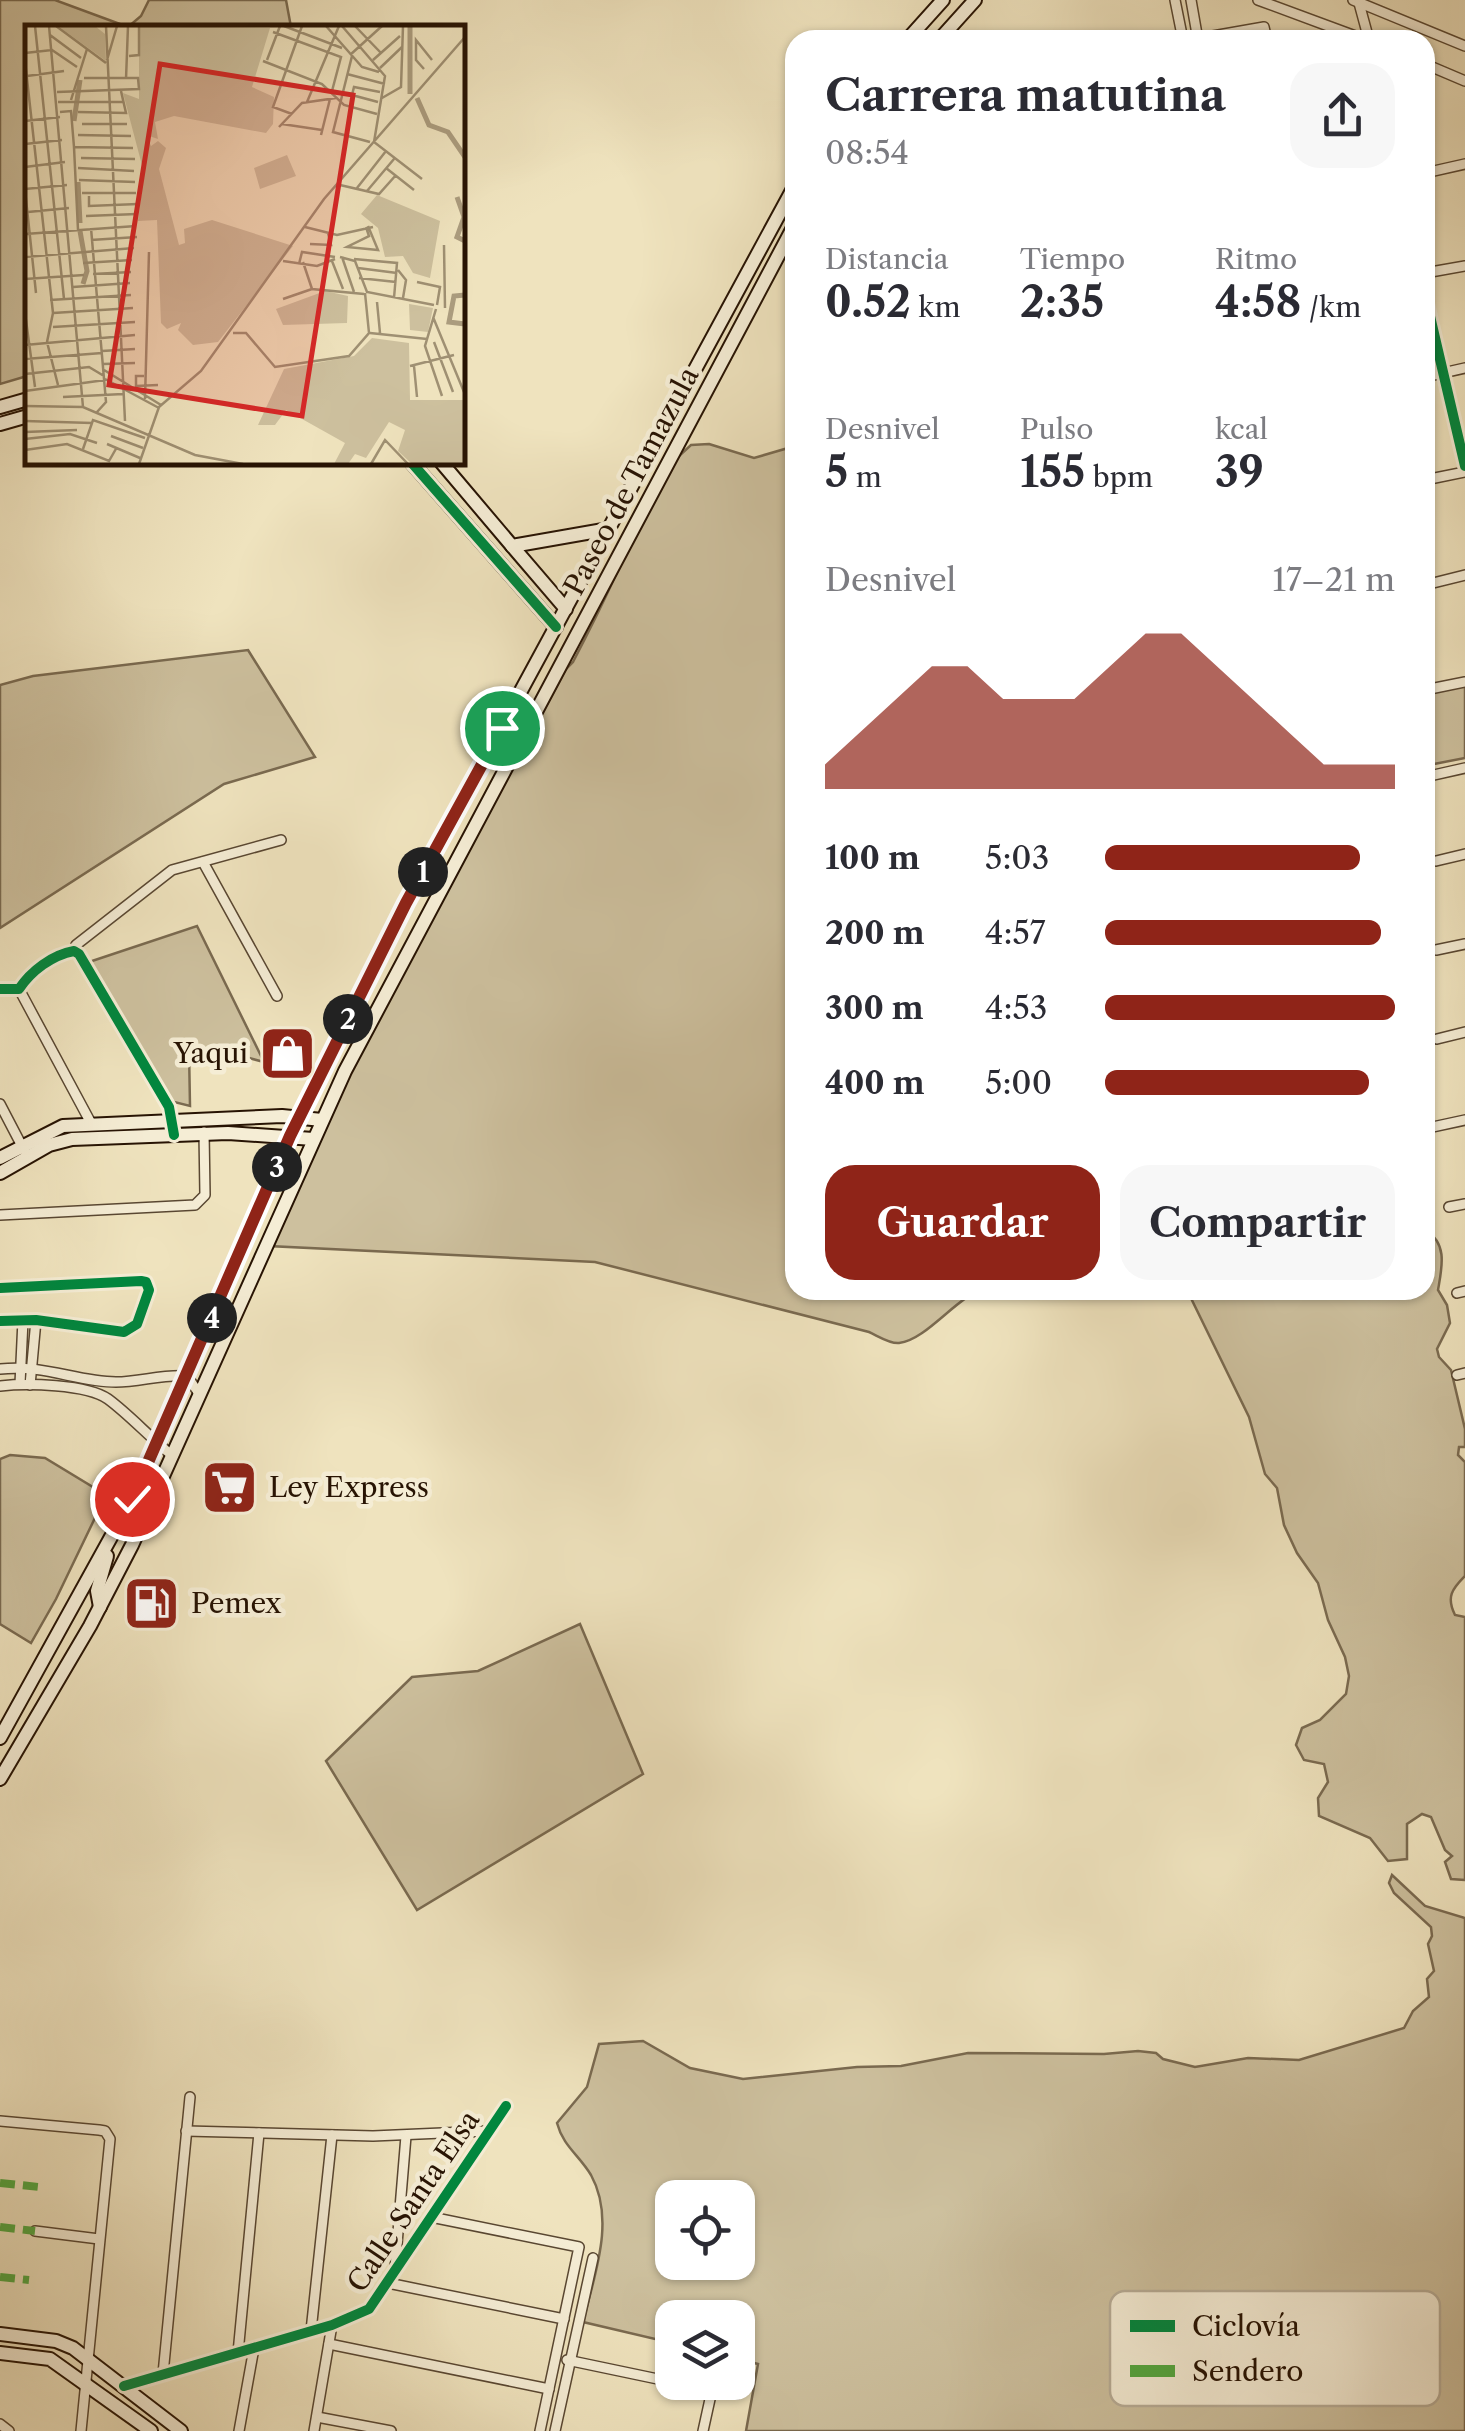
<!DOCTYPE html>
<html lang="es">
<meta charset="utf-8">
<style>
:root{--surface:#fff;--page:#f7f7f7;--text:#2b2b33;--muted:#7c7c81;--accent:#8f2418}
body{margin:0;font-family:"Libre Caslon Text",serif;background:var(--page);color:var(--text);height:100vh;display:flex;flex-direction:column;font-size:38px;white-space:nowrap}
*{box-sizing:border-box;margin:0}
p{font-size:32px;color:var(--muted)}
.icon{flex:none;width:55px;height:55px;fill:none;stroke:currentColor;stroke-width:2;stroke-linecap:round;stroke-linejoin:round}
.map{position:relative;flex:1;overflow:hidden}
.panel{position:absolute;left:785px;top:30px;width:650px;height:1270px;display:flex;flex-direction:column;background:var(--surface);border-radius:30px;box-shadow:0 2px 8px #0004}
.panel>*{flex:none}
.tools{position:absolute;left:655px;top:2180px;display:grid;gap:20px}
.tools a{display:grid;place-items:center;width:100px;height:100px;border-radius:20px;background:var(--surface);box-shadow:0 2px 8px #0004;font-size:50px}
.pin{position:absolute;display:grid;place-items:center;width:85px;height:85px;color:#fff;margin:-42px;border:5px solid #fff;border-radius:50%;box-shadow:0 2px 10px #0007}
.km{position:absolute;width:50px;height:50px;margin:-25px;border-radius:50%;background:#222;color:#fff;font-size:28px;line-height:50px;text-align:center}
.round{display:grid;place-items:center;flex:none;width:105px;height:105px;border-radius:30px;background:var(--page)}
.headline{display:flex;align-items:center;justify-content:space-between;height:170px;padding:0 40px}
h1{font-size:45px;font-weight:700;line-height:75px}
.stats{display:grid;grid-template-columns:repeat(3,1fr);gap:15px;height:170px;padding:10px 40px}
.stats div{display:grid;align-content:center}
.stats b{font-size:42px;font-weight:700}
.stats small{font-size:28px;font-weight:400}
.stats p{font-size:28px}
.chart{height:280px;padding:20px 40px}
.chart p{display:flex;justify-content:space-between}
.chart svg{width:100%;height:180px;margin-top:10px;fill:var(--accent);opacity:.7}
.action{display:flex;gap:20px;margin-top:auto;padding:20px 40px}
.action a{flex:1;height:115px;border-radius:30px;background:var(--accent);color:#fff;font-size:40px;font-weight:700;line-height:115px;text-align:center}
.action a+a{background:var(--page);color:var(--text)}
ul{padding:0 40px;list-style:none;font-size:32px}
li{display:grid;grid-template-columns:160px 120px 1fr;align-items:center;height:75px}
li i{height:25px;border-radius:12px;background:var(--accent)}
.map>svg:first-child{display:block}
.green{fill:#cdc09e;stroke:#7a6a50;stroke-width:2.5;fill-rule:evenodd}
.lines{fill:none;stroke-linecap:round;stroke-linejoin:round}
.street-casing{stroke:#594732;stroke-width:12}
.secondary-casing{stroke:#271303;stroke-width:16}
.street{stroke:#f5edd5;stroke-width:9}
.secondary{stroke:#f5edd5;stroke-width:12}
.quiet{stroke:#53a840;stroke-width:8;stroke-dasharray:15 8;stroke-linecap:butt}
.cycleway-casing{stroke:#f5edd5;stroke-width:16}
.cycleway{stroke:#00873e;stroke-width:10}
.route-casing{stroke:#fff;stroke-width:20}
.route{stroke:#8f2418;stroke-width:12}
.labels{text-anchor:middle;stroke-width:9;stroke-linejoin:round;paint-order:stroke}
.street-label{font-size:28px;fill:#271303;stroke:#f5edd5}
.poi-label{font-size:28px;fill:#271303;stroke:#f5edd5;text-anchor:start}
.inset-river{fill:none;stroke:#ab9c7e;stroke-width:5}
.inset-road{fill:none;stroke:#9f9073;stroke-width:2.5}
.view{fill:#d62828;fill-opacity:0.15;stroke:#d62828;stroke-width:5}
.inset-edge{fill:none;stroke:#271303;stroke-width:5}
.key{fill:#f5edd5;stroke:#b7ac96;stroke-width:2.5}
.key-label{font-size:28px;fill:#271303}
</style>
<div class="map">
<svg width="1465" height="2431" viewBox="0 0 1465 2431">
<rect width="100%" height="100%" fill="#efe3be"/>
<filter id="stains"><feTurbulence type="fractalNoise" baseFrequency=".002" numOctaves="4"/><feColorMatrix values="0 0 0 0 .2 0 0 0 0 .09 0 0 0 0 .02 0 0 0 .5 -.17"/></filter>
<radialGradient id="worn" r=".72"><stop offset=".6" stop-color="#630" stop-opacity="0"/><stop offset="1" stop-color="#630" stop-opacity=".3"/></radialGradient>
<g class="green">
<path d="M0,0h55l73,27 13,-11 8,-16h137l5,27 -263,1 -1,348 -27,8z"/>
<path d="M709,444l45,14 41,-12v844h184c-25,11 -54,50 -80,53 -9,1 -21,-7 -30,-11l-274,-70 -326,-16 56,-127 241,-450 7,-7c14,-27 28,-55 41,-83 22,-47 35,-99 77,-134z"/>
<path d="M248,650l67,107 -91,27 -224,144v-243l33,-9z"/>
<path d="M1465,683v75l-31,6 -9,-47v-27z"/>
<path d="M197,926l67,136 -49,-13h-26l1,57 -20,-5 -84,-138z"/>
<path d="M1425,1230c23,13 17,37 13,60l9,15 3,18 -13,26 2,8 12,13 14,59v18h-6l-1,8 7,7v114c-13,13 -19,21 -10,39l10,2v263l-14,-1 -6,-17 7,-6 -7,-6 -14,-33 -9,-3 -15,10v35l-19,2 -18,-23 -51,-22 -1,-18 10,-16 -4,-18 -20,-4 -8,-15 6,-17 18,-8 26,-26 3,-18 -4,-19 -17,-37 -10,-37 -21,-30 -13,-28 -7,-37 -12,-14 -16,-57 -62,-127h238z"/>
<path d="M10,1455l35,3 61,37 -50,104 -25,44 -31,-19v-165z"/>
<path d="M580,1624l63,150 -226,136 -91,-149 86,-84 66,-6z"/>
<path d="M1392,1875l33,31 40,12v513h-719l12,-67 -20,-5v-41h-66v25l-89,-21c11,-46 33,-102 8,-147 -12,-20 -28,-29 -34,-52l30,-36 12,-43 44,-3 47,27 53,11 114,-12 44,-1 67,-13 136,1 34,-3 18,2 7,6 32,8 53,-9 51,2 105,-32 9,-17 16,-14 -2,-18 7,-8 -6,-27 4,-8 -1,-9 -37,-34 -5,-10zM672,2198h66v64h-66z"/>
</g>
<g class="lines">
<defs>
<g id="street">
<path d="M1175,0l8,40"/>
<path d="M1191,0l7,40"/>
<path d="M1258,0l108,40"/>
<path d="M1353,0l112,46"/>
<path d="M1359,3l10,37"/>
<path d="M1190,40l74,-13 3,13"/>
<path d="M1425,64l40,17"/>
<path d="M1425,173l40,-9"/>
<path d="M1425,273l40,-7"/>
<path d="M1425,295l40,171"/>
<path d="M1425,377l40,-9"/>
<path d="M1425,480l40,-8"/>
<path d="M1425,585l40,-10"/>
<path d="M1425,690l40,-8"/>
<path d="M1425,777l40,-9"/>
<path d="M1436,861l29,-7"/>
<path d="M203,862l74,134"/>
<path d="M1436,950l29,-6"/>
<path d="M74,951l2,-6 96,-75 109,-30"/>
<path d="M0,989h19c12,-18 33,-34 55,-38l5,3 90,153 4,16"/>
<path d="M19,989l73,136"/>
<path d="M1437,1039l28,-7"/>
<path d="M0,1104l24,46"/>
<path d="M1428,1128l37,-8"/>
<path d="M1449,1207l16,-3"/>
<path d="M0,1215l195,-10 10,-10 -1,-63"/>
<path d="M0,1288l141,-7 5,1 3,8 -12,34 -13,8 -88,-12 -36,1"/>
<path d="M1457,1293l8,-2"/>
<path d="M0,1369c44,-5 77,13 116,13 24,0 46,-8 71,-6l13,19"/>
<path d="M1457,1375l8,-2"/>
<path d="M20,1384l3,-64"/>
<path d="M30,1385l6,-65"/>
<path d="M0,1386c26,-3 87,-2 108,13 23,17 42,39 65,57"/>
<path d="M0,2121l99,9 6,1 5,8 -29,292"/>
<path d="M186,2131l187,5 115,-5"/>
<path d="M431,2217l148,30 -39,184"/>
<path d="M35,2231l64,8"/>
<path d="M395,2268l11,-132"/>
<path d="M388,2283l176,36"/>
<path d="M311,2331l21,-196"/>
<path d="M329,2344l220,45"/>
<path d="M238,2353l21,-220"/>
<path d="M567,2360l105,22"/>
<path d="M163,2374l27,-277"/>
<path d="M677,2382l60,12"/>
<path d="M124,2386l208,-61 37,-16 137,-203"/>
<path d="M317,2417l74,14"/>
<path d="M0,2424l9,7"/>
<path d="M239,2431l15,-83"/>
<path d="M314,2431l18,-106"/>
<path d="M555,2431l38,-173"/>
<path d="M703,2431l9,-41"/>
</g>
<g id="secondary">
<path d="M907,40l36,-40"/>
<path d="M939,40l36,-40"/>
<path d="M0,407l28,-8"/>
<path d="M0,424l28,-8"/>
<path d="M411,462l145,165"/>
<path d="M441,462l71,84 97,-17"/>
<path d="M512,546l54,63"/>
<path d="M0,1158l63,-32 219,-10 40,4"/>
<path d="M0,1173l49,-28 23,-6 156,-6 85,6"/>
<path d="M100,1607l-3,-16 10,-35"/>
<path d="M0,1738l132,-239 158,-363 116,-233 389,-718"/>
<path d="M0,1779l90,-153 42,-81 213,-474 450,-847"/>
<path d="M0,2334l56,7 17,7 108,83"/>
<path d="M0,2353l50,6 101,72"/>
</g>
</defs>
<use href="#street" class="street-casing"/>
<use href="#secondary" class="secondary-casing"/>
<use href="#street" class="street"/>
<use href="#secondary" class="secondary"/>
<g class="quiet">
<path d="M0,2183l39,4"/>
<path d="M0,2227l35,4"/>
<path d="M0,2277l29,3"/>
</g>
<defs>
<g id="cycleway">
<path d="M1425,295l40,171"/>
<path d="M411,462l145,165"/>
<path d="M0,989h19c12,-18 33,-34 55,-38l5,3 90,153 5,28"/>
<path d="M0,1288l141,-7 5,1 3,8 -12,34 -13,8 -88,-12 -36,1"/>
<path d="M124,2386l208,-61 37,-16 137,-203"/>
</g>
</defs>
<use href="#cycleway" class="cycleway-casing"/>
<use href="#cycleway" class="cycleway"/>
</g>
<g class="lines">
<defs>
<path id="route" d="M132,1499l158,-363 116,-233 96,-175"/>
</defs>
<use href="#route" class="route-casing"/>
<use href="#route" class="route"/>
</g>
<defs>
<symbol id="shop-square" viewBox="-11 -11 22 22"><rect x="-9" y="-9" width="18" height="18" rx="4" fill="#8f2418" stroke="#f5edd5"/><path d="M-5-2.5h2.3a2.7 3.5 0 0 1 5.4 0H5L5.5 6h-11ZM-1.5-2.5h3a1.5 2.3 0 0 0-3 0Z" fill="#fff"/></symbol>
<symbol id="supermarket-square" viewBox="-11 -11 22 22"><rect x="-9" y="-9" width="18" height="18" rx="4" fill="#8f2418" stroke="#f5edd5"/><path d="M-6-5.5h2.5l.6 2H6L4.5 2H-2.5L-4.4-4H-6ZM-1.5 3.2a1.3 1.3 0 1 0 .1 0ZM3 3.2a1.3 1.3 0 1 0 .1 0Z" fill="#fff"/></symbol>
<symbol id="fuel-square" viewBox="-11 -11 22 22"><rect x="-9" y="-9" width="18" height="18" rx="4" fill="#8f2418" stroke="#f5edd5"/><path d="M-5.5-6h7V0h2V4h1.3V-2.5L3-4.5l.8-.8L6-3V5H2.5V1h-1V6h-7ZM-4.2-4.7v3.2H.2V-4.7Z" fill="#fff"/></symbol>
</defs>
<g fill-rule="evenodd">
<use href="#shop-square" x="256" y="1022" width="63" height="63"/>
<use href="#supermarket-square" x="198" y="1456" width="63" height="63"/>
<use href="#fuel-square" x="120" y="1572" width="63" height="63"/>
</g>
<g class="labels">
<g class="street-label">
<text transform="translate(631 481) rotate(-62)" y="10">Paseo de Tamazula</text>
<text transform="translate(413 2201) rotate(-56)" y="10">Calle Santa Elsa</text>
</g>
<g class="poi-label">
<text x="248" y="1063" text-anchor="end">Yaqui</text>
<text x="269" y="1497">Ley Express</text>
<text x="191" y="1613">Pemex</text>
</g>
</g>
<g transform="translate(25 25)">
<rect width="440" height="440" fill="#efe3be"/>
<path d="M33,1h37l10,8 1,27zM114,1l131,2 -18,59 22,10 -1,27 -7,9 -92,-17 -19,6 3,17 -12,-4 5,11 7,-5 8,7 -7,21 20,76 6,-2 -1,-14 28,-9 81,26 -75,96 -25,3 -15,-15 3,-7 -14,6 -6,-6 -4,-103 -19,1 6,-48 -21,-80 16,6zM262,130l9,21 -36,13 -6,-21zM352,170l63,26 -10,57 -17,-5 -10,-17 -18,1 -7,-29 -17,-14zM300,266l23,5 -1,27 -64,2 -7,-16zM384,279l24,4 -5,24 -18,-2zM347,313l37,5 1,57h55v64h-53l-14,-13 7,-21 -16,-8 -23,36 -11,-4 -7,10h-14l11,-21 -59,-33 -11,15h-17l26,-56 70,-13z" fill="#cdc09e"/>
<path class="inset-river" d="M385,1v68M392,73l12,27 19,7 17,25M49,96l6,-41M53,157l2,41M432,172l7,20 -7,20 8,4M55,206l7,40 -4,13M440,270l-11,1 -5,26 16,2"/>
<path class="inset-road" d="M10,1l29,273M24,1l34,381M31,1l50,37M81,1l19,395M259,1l58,22M301,1l36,41 17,5M317,1l43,50 -11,66 48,37M330,1l26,27M248,7l68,25 -9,34M25,10l31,23M0,28l27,-3 25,17M325,30l32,-29M104,31l10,-1v-29M327,31l-19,76 37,10M82,35l10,-34M242,35l13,-34M348,35l27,-24M0,36l28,252 -6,29 11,43M238,36l59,23 22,21 33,9M355,43l22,-21M399,44l-8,-9v-20l16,20M322,49l38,10M2,51l37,-5M101,54l2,-53M32,67l82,-3 -1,-11h-54M357,73l19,-11 2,-61M46,75l16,-51M33,77h66M282,77l32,-76M353,77l-26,-7 2,-8 26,5M35,87l11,-1 3,36M53,87l48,1 -5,-22M267,89l-19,-7 29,-81M0,96l35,-4M57,99h45M257,99l40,6M254,102l23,-24 34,-5M53,110l53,1M296,110l9,-36M0,119l37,-4M56,133l54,1M0,142l40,-5M53,143l56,3M361,143l28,22M54,155l56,2M315,160l39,9 17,-19M332,163l29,-37M0,164l42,-4M0,165l11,103M342,166l27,-32M57,168h54M64,171v10l49,-2M3,187l41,-4M61,191l51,-2M280,202l32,8 36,-8M341,202l3,9 -22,11 31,3 -10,-24M66,203l15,174 -9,10M53,205l-4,-83 59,1M0,209l111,-8M66,215l46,-3M285,219l21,1 -3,-12M419,220l1,63M0,232l109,-9M315,232l15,4 12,31 67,13M317,232l12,35M329,234l43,4 -3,35M258,236l34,5 18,-7M307,236l11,28M278,237l9,27 52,5M58,238l49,-3M274,239l3,-12 33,5M333,243l39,5M373,245l8,10 -3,18M68,249l38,-2M334,253l37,4M0,254l59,-4M392,257l23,5 -3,18M48,262l57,-4M258,274l29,-10M25,275l81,-5M352,277l3,31M411,284l-11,37 17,50M0,288l10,74M28,288l80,-5M408,292l31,75M28,302l82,-5M208,308h13l29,34 74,-11 20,-23 -4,-40M345,308l57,6M409,317l19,50M0,320l110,-10M77,326l33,-2M0,334l77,-6M78,339l32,-1M385,341l44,-11M389,341l3,31M79,345l57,35M0,349l64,-7 15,9M119,351h-8v10l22,-1M80,354l54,29M0,366l80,-11M38,372l60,-3M120,374l4,-147M0,381l58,1 112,48 48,9M0,396l67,2M0,407l52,-2M86,411l32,12M0,414l45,-5 27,9M82,419l33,14M58,424l10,-29 52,18M0,425l42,-6 42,17 8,-14M114,439l20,-57 42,-36 123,-172 141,-162M346,439l14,-24 23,24"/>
<path class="view" d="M135,39l193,31 -51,321 -193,-31z"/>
<rect width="440" height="440" class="inset-edge"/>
</g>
<rect x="1110" y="2291" width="330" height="115" rx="15" class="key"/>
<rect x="1130" y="2320" width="45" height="12" fill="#00873e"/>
<rect x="1130" y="2365" width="45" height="12" fill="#53a840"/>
<g class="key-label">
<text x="1192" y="2336">Ciclovía</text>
<text x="1192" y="2381">Sendero</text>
</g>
<rect width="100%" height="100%" filter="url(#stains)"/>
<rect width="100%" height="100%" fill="url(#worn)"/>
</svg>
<div class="tools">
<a><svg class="icon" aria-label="locate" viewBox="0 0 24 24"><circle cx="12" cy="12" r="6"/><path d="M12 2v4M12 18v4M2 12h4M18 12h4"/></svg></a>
<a><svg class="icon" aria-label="layers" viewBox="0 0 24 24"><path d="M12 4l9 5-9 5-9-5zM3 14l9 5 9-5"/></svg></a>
</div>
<div class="pin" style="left:502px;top:728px;background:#1e9e55"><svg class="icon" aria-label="arrive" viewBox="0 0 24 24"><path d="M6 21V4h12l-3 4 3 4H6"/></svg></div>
<div class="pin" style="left:132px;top:1499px;background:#d93025"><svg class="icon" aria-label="check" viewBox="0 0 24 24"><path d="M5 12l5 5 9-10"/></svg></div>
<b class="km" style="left:423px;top:872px">1</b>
<b class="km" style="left:348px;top:1019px">2</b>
<b class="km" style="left:277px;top:1167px">3</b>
<b class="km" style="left:212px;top:1318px">4</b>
<section class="panel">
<div class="headline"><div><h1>Carrera matutina</h1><p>08:54</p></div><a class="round"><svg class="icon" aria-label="share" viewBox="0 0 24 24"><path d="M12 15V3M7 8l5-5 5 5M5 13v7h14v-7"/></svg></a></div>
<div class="stats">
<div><p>Distancia</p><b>0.52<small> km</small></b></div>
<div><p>Tiempo</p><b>2:35</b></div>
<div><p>Ritmo</p><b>4:58<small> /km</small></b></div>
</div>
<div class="stats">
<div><p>Desnivel</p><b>5<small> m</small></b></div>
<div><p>Pulso</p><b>155<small> bpm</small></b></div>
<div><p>kcal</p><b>39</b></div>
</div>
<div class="chart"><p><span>Desnivel</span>17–21 m</p>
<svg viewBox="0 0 160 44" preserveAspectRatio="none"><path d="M0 44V38L10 30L20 22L30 14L40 14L50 22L60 22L70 22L80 14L90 6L100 6L110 14L120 22L130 30L140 38L150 38L160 38V44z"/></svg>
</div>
<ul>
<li><b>100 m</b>5:03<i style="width:88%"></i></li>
<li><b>200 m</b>4:57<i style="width:95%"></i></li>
<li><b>300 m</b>4:53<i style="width:100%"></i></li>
<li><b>400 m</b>5:00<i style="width:91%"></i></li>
</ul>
<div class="action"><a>Guardar</a><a>Compartir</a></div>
</section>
</div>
